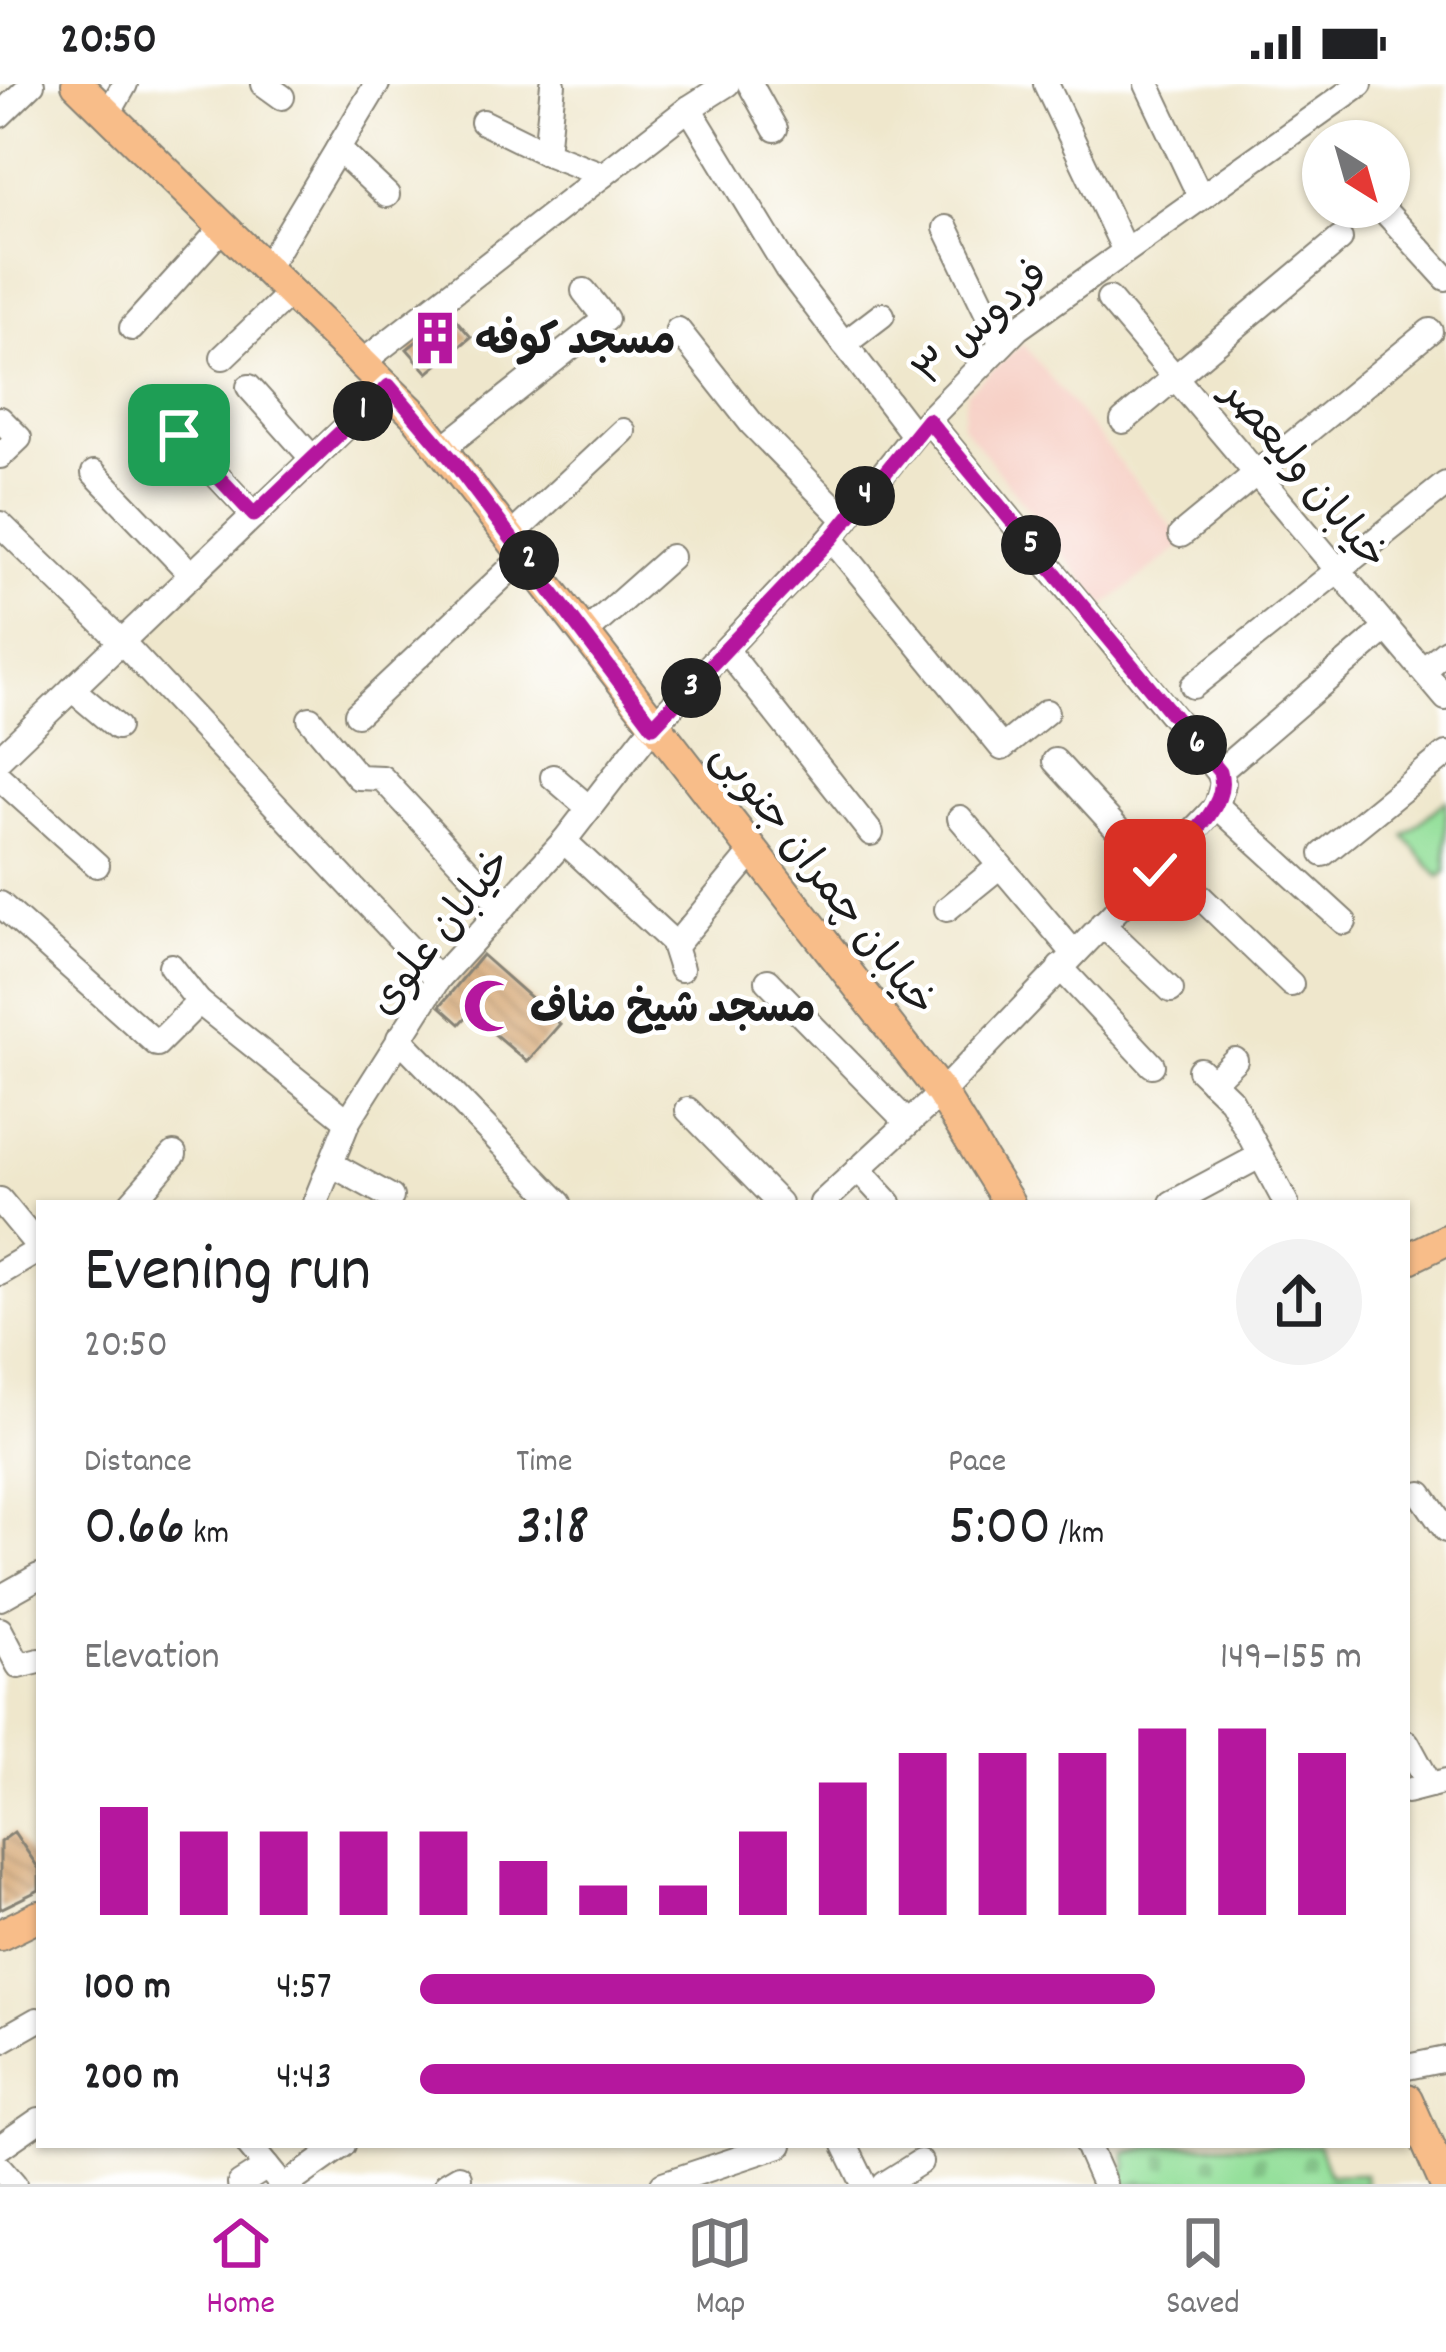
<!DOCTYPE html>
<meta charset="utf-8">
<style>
:root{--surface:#fff;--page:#f2f2f2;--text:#202124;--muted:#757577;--line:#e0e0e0;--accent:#b5179e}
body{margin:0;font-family:Dekko,"Playpen Sans Arabic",sans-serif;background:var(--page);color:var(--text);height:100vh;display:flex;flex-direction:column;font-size:45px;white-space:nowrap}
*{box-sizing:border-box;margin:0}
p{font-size:39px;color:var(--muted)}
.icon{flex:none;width:66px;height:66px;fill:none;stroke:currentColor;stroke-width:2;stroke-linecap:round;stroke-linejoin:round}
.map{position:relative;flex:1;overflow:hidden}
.panel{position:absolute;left:36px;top:1116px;width:1374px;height:948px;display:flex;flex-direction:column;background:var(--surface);border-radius:0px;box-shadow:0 3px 9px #0004}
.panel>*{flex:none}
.needle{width:78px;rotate:143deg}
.buttons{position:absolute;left:1302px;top:36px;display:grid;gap:24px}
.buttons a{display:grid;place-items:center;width:108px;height:108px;border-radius:50%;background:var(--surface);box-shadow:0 3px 9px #0004;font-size:60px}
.pin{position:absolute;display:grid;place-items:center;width:102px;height:102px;color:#fff;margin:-51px;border-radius:24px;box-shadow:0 6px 18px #0006}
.km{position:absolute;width:60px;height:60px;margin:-30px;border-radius:50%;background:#222;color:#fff;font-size:33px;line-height:60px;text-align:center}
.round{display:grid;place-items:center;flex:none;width:126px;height:126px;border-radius:63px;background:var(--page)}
.overview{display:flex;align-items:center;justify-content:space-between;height:204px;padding:0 48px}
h1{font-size:66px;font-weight:600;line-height:90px}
.figures{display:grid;grid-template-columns:repeat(3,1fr);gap:18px;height:204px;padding:12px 48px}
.figures div{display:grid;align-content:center}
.figures b{font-size:60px;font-weight:600}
.figures small{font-size:33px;font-weight:400}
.figures p{font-size:33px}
.chart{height:336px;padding:24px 48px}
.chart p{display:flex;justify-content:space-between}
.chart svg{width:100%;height:216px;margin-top:12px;stroke:var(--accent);stroke-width:6}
ul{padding:0 48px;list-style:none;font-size:39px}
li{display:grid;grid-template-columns:192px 144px 1fr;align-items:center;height:90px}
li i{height:30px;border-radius:15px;background:var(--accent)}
.status{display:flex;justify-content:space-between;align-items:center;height:84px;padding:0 60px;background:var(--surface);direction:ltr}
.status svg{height:33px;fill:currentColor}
.menu{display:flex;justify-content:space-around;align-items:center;height:168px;border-top:3px solid var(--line);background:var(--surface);font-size:33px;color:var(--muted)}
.menu a{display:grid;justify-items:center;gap:6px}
.menu .selected{color:var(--accent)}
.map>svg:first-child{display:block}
.built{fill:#f7d1c7}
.cemetery{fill:url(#cemetery-stones);stroke:#587e5c;stroke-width:3}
.park{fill:#95e09b;stroke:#587e5c;stroke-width:3}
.building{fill:url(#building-back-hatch)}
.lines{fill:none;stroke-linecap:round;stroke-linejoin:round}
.minor-casing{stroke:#868274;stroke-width:28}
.major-casing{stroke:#868274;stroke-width:34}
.minor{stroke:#fff;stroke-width:24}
.major{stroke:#f8bd89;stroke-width:30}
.route-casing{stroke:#fff;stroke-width:24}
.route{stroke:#b5179e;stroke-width:15}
.labels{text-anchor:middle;stroke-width:9;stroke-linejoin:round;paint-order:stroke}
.street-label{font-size:42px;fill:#1c1c1c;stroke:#fff}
.poi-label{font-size:42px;font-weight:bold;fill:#1c1c1c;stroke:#fff;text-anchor:start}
</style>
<div class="status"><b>20:50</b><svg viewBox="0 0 49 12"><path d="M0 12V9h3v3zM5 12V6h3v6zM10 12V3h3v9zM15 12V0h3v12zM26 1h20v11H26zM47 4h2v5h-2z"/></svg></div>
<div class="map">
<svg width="1446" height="2100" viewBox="0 0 1446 2100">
<defs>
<pattern id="cemetery-stones" width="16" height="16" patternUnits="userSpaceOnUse" patternTransform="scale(3)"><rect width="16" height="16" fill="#95e09b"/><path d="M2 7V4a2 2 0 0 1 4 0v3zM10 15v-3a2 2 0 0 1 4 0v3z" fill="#80c085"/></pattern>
<pattern id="building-back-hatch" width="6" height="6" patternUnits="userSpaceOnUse" patternTransform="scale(3)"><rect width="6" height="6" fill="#d8ad7e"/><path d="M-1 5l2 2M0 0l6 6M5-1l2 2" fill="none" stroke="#b9946c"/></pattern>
</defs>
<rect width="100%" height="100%" fill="#fff"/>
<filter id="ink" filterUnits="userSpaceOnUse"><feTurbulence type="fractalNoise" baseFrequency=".00833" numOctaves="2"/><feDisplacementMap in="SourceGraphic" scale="24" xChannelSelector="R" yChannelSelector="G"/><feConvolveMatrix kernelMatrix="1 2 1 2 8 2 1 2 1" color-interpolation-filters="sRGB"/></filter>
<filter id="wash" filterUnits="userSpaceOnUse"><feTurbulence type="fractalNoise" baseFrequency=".004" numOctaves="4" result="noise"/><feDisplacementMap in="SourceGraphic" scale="48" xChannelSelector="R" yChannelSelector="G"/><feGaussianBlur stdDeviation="2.7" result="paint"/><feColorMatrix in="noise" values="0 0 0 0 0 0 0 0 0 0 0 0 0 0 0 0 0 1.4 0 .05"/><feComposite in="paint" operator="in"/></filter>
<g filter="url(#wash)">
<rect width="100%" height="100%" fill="#efe7cc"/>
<path class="built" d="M1023,260l162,199 -81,63 -142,-181 5,-33z"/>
<path class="cemetery" d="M1160,2061h158l11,30 35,-1 3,10h-244l-3,-8 7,-9 -2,-14z"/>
<path class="park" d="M1446,716v72l-7,5 -35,-41z"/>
<g id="blocks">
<g class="building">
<path d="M451,230l20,23 -43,36 -21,-24z"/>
<path d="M482,871l78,69 -33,38 -57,-49 -10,11 -20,-18z"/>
<path d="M14,1748l25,37v21l-39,19v-67z"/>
</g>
</g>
</g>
<g filter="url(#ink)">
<use href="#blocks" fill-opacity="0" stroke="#868274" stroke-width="3"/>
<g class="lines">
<defs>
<g id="minor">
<path d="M264,0l18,13"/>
<path d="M553,0l-7,69 57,22"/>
<path d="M750,0l25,45"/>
<path d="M1046,0l79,167"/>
<path d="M1147,0l53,112"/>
<path d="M689,24l98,161 127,166"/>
<path d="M108,30l17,-30"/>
<path d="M0,31l32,-31"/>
<path d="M483,38l63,31"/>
<path d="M338,65l49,46"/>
<path d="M1381,123l65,71"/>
<path d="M946,144l56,116"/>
<path d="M267,183l110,-183"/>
<path d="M1109,215l337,399"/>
<path d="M132,244l92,-102"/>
<path d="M678,246l74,94 94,96"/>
<path d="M844,260l38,-29"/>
<path d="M223,273l69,-66"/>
<path d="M364,277l325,-253 38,-24"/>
<path d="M249,303l64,72"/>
<path d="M0,335l19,19 -19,18"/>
<path d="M1123,337l217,-182"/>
<path d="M179,351l75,80"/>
<path d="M443,364l163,-129 -22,-28"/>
<path d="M94,389l98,102"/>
<path d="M0,440l122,118 316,337"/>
<path d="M1181,451l249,-204"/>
<path d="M511,452l112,-105"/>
<path d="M831,454l171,210 44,-36"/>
<path d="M584,550l87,-77"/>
<path d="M727,567l144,182"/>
<path d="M1423,586l23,-19"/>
<path d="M1193,602l253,-202"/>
<path d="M72,605l45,38"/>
<path d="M357,630l168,-159"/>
<path d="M310,635l48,58 24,1 121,130"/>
<path d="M0,674l389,-372"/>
<path d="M1055,677l100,109"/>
<path d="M1219,688l168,-144"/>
<path d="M553,693l36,31"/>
<path d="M0,694l97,87"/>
<path d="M1217,722l127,116"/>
<path d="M960,734l114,135"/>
<path d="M564,757l112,104"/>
<path d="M1323,770l123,-100"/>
<path d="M1163,777l128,123"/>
<path d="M0,820l157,140 42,-42"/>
<path d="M947,825l53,-43"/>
<path d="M1102,840l69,66"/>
<path d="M171,882l28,36 149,119"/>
<path d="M1060,883l92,98"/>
<path d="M681,885l-7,-22 78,-94"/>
<path d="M768,897l140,142"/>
<path d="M399,954l160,165"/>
<path d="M1200,986l31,30 55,103"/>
<path d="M1212,998l23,-22"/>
<path d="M688,1026l91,93"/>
<path d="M331,1080l60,33"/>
<path d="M858,1085l31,34"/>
<path d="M0,1116l39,47"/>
<path d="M131,1119l43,-49"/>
<path d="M315,1119l33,-82 90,-142 126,-138 89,-115 178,-188 88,-109 99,-101 342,-244"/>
<path d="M822,1119l119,-110 276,-287 6,-23 -4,-11 -291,-352"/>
<path d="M1172,1119l88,-47"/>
<path d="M0,1189l39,-23"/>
<path d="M1421,1410l25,36"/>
<path d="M0,1514l39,-22"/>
<path d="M0,1546l19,36 20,-5"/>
<path d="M1407,1659l23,42"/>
<path d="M1407,1707l39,-10"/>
<path d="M0,1957l37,-21"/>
<path d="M1407,1983l39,-8"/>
<path d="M249,2061l32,39"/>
<path d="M845,2061l19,39"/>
<path d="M1087,2061l17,39"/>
<path d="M0,2063l39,-27"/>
<path d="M0,2084l14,16"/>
<path d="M240,2100l27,-17"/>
<path d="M288,2100l55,-39"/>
<path d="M447,2100l12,-7"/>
<path d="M663,2100l117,-39"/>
<path d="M885,2100l35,-22"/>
</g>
<g id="major">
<path d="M77,0l338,331 526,678 68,110"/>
<path d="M1407,1175l39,-19"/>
<path d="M0,1851l39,-19"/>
<path d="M1407,2015l38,85"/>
</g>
</defs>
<use href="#minor" class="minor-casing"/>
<use href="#major" class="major-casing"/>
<use href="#minor" class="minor"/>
<use href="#major" class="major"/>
</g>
</g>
<g class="lines" filter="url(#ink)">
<defs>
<path id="route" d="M179,351l75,80 135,-129 64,75 200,265 179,-188 96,-118 292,352c11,38 -41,73 -65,98"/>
</defs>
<use href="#route" class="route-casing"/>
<use href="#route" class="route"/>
</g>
<defs>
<symbol id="building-bare" viewBox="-9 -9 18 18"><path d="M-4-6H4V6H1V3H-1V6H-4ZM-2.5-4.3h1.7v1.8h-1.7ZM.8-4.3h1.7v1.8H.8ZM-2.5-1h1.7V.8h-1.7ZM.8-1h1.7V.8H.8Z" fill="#b5179e" stroke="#fff" stroke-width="2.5" paint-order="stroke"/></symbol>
<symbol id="mosque-bare" viewBox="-9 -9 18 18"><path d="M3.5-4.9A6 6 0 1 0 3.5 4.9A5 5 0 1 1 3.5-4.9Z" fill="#b5179e" stroke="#fff" stroke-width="2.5" paint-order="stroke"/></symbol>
</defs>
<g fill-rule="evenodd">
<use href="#building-bare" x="397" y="216" width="76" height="76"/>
<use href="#mosque-bare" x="452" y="884" width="76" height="76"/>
</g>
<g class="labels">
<g class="street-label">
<text transform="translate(979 237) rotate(-42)" y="15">فردوس ۳</text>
<text transform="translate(1307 389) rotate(50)" y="15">خیابان ولیعصر</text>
<text transform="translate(826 793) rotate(52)" y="15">خیابان چمران جنوبی</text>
<text transform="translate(438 846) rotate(-51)" y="15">خیابان علوی</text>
</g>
<g class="poi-label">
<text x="475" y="269">مسجد کوفه</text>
<text x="530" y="937">مسجد شیخ مناف</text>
</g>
</g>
</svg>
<div class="buttons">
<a><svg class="needle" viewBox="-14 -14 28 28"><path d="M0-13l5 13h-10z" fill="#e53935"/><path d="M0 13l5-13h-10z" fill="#757577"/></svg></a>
</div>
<div class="pin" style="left:179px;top:351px;background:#1e9e55"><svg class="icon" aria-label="arrive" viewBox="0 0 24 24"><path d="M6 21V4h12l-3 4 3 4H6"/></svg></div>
<div class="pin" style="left:1155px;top:786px;background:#d93025"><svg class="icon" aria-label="check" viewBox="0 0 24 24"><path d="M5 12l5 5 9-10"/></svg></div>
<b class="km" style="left:363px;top:327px">1</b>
<b class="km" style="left:529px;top:476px">2</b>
<b class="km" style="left:691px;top:604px">3</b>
<b class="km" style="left:865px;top:412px">4</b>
<b class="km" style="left:1031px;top:461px">5</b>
<b class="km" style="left:1197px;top:661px">6</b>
<section class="panel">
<div class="overview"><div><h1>Evening run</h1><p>20:50</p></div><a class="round"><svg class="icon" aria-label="share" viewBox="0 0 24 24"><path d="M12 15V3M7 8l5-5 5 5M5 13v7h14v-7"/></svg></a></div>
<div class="figures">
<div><p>Distance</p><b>0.66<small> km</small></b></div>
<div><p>Time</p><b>3:18</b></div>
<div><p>Pace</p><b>5:00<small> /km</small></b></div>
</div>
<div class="chart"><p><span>Elevation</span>149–155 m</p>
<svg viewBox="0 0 160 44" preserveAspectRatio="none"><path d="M5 44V22M15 44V27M25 44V27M35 44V27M45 44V27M55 44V33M65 44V38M75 44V38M85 44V27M95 44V17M105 44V11M115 44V11M125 44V11M135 44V6M145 44V6M155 44V11"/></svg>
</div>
<ul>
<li><b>100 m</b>4:57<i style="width:78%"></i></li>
<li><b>200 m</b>4:43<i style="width:94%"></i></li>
</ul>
</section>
</div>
<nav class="menu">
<a class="selected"><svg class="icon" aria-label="home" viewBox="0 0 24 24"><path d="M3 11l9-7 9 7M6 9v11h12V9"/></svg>Home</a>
<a><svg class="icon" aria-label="map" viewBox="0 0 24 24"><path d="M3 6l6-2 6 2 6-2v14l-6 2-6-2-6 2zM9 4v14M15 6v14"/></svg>Map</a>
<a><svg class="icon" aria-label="saved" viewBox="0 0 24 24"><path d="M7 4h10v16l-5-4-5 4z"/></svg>Saved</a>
</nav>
